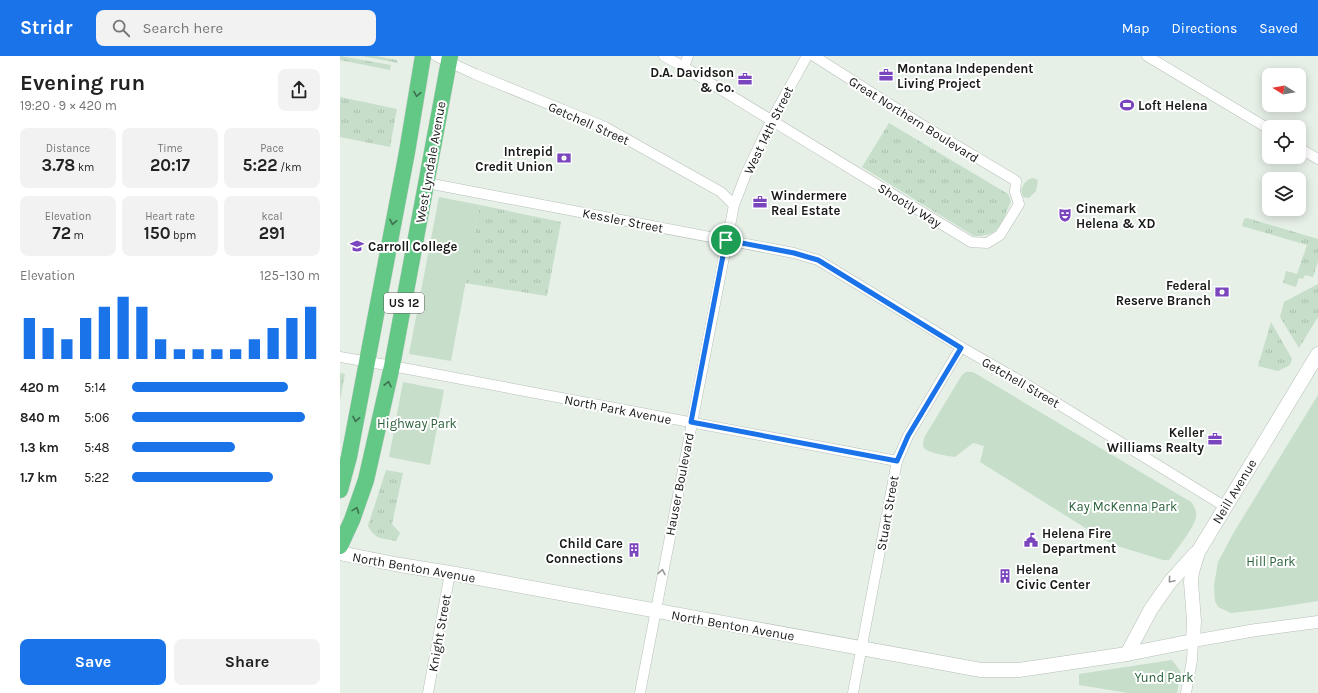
<!DOCTYPE html>
<meta charset="utf-8">
<style>
:root{--surface:#fff;--page:#f2f2f2;--text:#222;--muted:#767676;--accent:#1a73e8}
body{margin:0;font-family:Karla,sans-serif;background:var(--page);color:var(--text);height:100vh;display:flex;flex-direction:column;font-size:15px;white-space:nowrap}
*{box-sizing:border-box;margin:0}
p{font-size:13px;color:var(--muted)}
.icon{flex:none;width:22px;height:22px;fill:none;stroke:currentColor;stroke-width:2;stroke-linecap:round;stroke-linejoin:round}
.map{position:relative;flex:1;overflow:hidden}
.side{display:flex;flex-direction:column;background:var(--surface);width:340px}
.side>*{flex:none}
.needle{width:26px;rotate:281deg}
.tools{position:absolute;left:922px;top:12px;display:grid;gap:8px}
.tools a{display:grid;place-items:center;width:44px;height:44px;border-radius:8px;background:var(--surface);box-shadow:0 2px 10px #0003;font-size:20px}
.pin{position:absolute;display:grid;place-items:center;width:34px;height:34px;color:#fff;margin:-17px;border:2px solid #fff;border-radius:50%;box-shadow:0 1px 4px #0007}
.round{display:grid;place-items:center;flex:none;width:42px;height:42px;border-radius:8px;background:var(--page)}
.overview{display:flex;align-items:center;justify-content:space-between;height:68px;padding:0 20px}
h1{font-size:22px;font-weight:700;line-height:30px}
.stats{display:grid;grid-template-columns:repeat(3,1fr);gap:6px;height:68px;padding:4px 20px}
.stats div{display:grid;align-content:center;border-radius:8px;background:var(--page);text-align:center}
.stats b{font-size:17px;font-weight:700}
.stats small{font-size:11px;font-weight:400}
.stats p{font-size:11px}
.chart{height:112px;padding:8px 20px}
.chart p{display:flex;justify-content:space-between}
.chart svg{width:100%;height:72px;margin-top:4px;stroke:var(--accent);stroke-width:6}
.button{display:flex;gap:8px;margin-top:auto;padding:8px 20px}
.button a{flex:1;height:46px;border-radius:8px;background:var(--accent);color:#fff;font-size:16px;font-weight:700;line-height:46px;text-align:center}
.button a+a{background:var(--page);color:var(--text)}
ul{padding:0 20px;list-style:none;font-size:13px}
li{display:grid;grid-template-columns:64px 48px 1fr;align-items:center;height:30px}
li i{height:10px;border-radius:5px;background:var(--accent)}
header{display:flex;align-items:center;gap:24px;box-sizing:border-box;height:56px;padding:0 20px;background:var(--accent);color:#fff}
header strong{font-size:19px}
nav{display:flex;gap:22px;margin-inline-start:auto;font-size:14px}
.search{width:280px;height:36px;background:var(--page);display:flex;align-items:center;gap:10px;box-sizing:border-box;padding:0 14px;border-radius:8px;color:var(--muted);font-size:15px}
main{display:flex;flex:1;min-height:0}
.map>svg:first-child{display:block}
.grass{fill:url(#grass-tufts)}
.park{fill:#c6deca}
.lines{fill:none;stroke-linecap:round;stroke-linejoin:round}
.minor-casing{stroke:#b6c0b8;stroke-width:11}
.tertiary-casing{stroke:#b6c0b8;stroke-width:13}
.secondary-casing{stroke:#b6c0b8;stroke-width:15}
.trunk-casing{stroke:#cccdcc;stroke-width:17}
.minor{stroke:#fff;stroke-width:10}
.tertiary{stroke:#fff;stroke-width:12}
.secondary{stroke:#fff;stroke-width:14}
.trunk{stroke:#63c886;stroke-width:16}
.oneway{stroke:#3d714e}
.oneway2{stroke:#979897}
.route-casing{stroke:#fff;stroke-width:8}
.route{stroke:#1a73e8;stroke-width:5}
.labels{text-anchor:middle;stroke-width:4;stroke-linejoin:round;paint-order:stroke}
.shield{fill:#fff;stroke:#5d5f5d;stroke-width:1}
.shield-label{font-size:12px;font-weight:bold;fill:#171a17}
.poi-label{font-size:13px;font-weight:bold;fill:#171a17;stroke:#fff;text-anchor:start}
.street-label{font-size:13px;fill:#171a17;stroke:#fff}
.park-label{font-size:13px;fill:#2b623b;stroke:#fff}
</style>
<header>
<strong>Stridr</strong>
<div class="search"><svg class="icon" aria-label="search" viewBox="0 0 24 24"><circle cx="10" cy="10" r="6"/><path d="M15 15l6 6"/></svg>Search here</div>
<nav><a>Map</a><a>Directions</a><a>Saved</a></nav>
</header>
<main>
<section class="side">
<div class="overview"><div><h1>Evening run</h1><p>19:20 · 9 × 420 m</p></div><a class="round"><svg class="icon" aria-label="share" viewBox="0 0 24 24"><path d="M12 15V3M7 8l5-5 5 5M5 13v7h14v-7"/></svg></a></div>
<div class="stats">
<div><p>Distance</p><b>3.78<small> km</small></b></div>
<div><p>Time</p><b>20:17</b></div>
<div><p>Pace</p><b>5:22<small> /km</small></b></div>
</div>
<div class="stats">
<div><p>Elevation</p><b>72<small> m</small></b></div>
<div><p>Heart rate</p><b>150<small> bpm</small></b></div>
<div><p>kcal</p><b>291</b></div>
</div>
<div class="chart"><p><span>Elevation</span>125–130 m</p>
<svg viewBox="0 0 160 44" preserveAspectRatio="none"><path d="M5 44V19M15 44V25M25 44V32M35 44V19M45 44V12M55 44V6M65 44V12M75 44V32M85 44V38M95 44V38M105 44V38M115 44V38M125 44V32M135 44V25M145 44V19M155 44V12"/></svg>
</div>
<ul>
<li><b>420 m</b>5:14<i style="width:83%"></i></li>
<li><b>840 m</b>5:06<i style="width:92%"></i></li>
<li><b>1.3 km</b>5:48<i style="width:55%"></i></li>
<li><b>1.7 km</b>5:22<i style="width:75%"></i></li>
</ul>
<div class="button"><a>Save</a><a>Share</a></div>
</section>
<div class="map">
<svg width="978" height="637" viewBox="0 0 978 637">
<defs>
<pattern id="grass-tufts" width="24" height="20" patternUnits="userSpaceOnUse"><rect width="24" height="20" fill="#c6deca"/><path d="M3 7l-1-3M5 7V3M7 7l1-3M15 17l-1-3M17 17v-4M19 17l1-3" fill="none" stroke="#a9bead"/></pattern>
</defs>
<rect width="100%" height="100%" fill="#e6f0e7"/>
<g class="grass">
<path d="M0,0l51,9 -1,5 -50,-10z"/>
<path d="M22,0h14l21,4 1,3z"/>
<path d="M0,41l57,12 -7,38 -50,-10z"/>
<path d="M549,67l119,71 3,7c-9,21 -10,36 -37,35l-112,-69z"/>
<path d="M140,149l81,17 -14,74 -82,-13z"/>
<path d="M907,162l71,21v22l-5,16 -8,-2 -2,4 -4,-1 -3,9 -13,-4 3,-12 11,3 10,-29 -65,-19 2,-7z"/>
<path d="M978,228v33l-19,31 -19,-31 4,-15z"/>
<path d="M931,266l21,37 -2,6 -12,6 -20,-5z"/>
<path d="M0,317l5,1 -5,26z"/>
<path d="M46,414l17,3 -11,51 8,9 -4,8c-14,-3 -21,-1 -28,-15z"/>
</g>
<g class="park">
<path d="M692,122l4,1 2,2 -2,10 -7,7 -6,-1c-4,-8 1,-16 9,-19z"/>
<path d="M99,141l41,8 -29,156 -42,-7z"/>
<path d="M626,316h7l218,130c3,4 6,9 5,15 -1,10 -20,33 -27,43h-6l-49,-15 -11,-6 -123,-77 4,-16 -11,-3 -18,14c-7,-1 -27,-4 -31,-9 -2,-4 0,-9 1,-12l37,-61z"/>
<path d="M63,326l41,8 -14,75 -41,-8z"/>
<path d="M978,339v206l-51,8 -36,4 -13,-6 -3,-6 -1,-16 4,-23 16,-30z"/>
<path d="M832,604l9,12 -4,21h-49l-49,-8v-11z"/>
</g>
<g class="lines">
<defs>
<g id="minor">
<path d="M96,0l39,18 130,53 116,65 13,13"/>
<path d="M324,0l20,11"/>
<path d="M348,0l-4,11 287,175 16,1 13,-8 19,-31 -4,-12 1,-11 -97,-58 -105,-67"/>
<path d="M807,0l122,73"/>
<path d="M959,92l19,11"/>
<path d="M87,127l367,70 24,7 143,87 68,39 195,120"/>
<path d="M0,301l52,9 505,95"/>
<path d="M88,637l22,-120"/>
<path d="M300,637l94,-488 12,-31 26,-55 35,-63"/>
<path d="M513,637l44,-232 11,-25 53,-89"/>
<path d="M846,637l6,-33 1,-19"/>
</g>
<path id="tertiary" d="M853,585l63,-11 62,-8"/>
<g id="secondary">
<path d="M0,497l60,12 50,8 531,97h38l108,-16 66,-13 1,-20 -3,-39 1,-10 6,-20 120,-198"/>
<path d="M787,598l24,-45 19,-27 26,-29"/>
</g>
<g id="trunk">
<path d="M0,434l9,-33 18,-95 40,-210 16,-96"/>
<path d="M0,490l12,-26 14,-40 26,-114 58,-310"/>
</g>
</defs>
<use href="#minor" class="minor-casing"/>
<use href="#tertiary" class="tertiary-casing"/>
<use href="#secondary" class="secondary-casing"/>
<use href="#trunk" class="trunk-casing"/>
<use href="#minor" class="minor"/>
<use href="#tertiary" class="tertiary"/>
<use href="#secondary" class="secondary"/>
<use href="#trunk" class="trunk"/>
</g>
<defs><path id="oneway-chevron" d="M-2-3.5L2.5 0L-2 3.5" fill="none" stroke-width="1.6" stroke-linecap="round" stroke-linejoin="round"/></defs>
<g class="oneway">
<use href="#oneway-chevron" transform="translate(77 38) rotate(100)"/>
<use href="#oneway-chevron" transform="translate(53 166) rotate(101)"/>
<use href="#oneway-chevron" transform="translate(48 328) rotate(-77)"/>
<use href="#oneway-chevron" transform="translate(16 363) rotate(101)"/>
<use href="#oneway-chevron" transform="translate(16 454) rotate(-70)"/>
</g>
<g class="oneway2">
<use href="#oneway-chevron" transform="translate(322 516) rotate(-79)"/>
<use href="#oneway-chevron" transform="translate(831 524) rotate(130)"/>
</g>
<g class="lines">
<defs>
<path id="route" d="M386,184l68,13 24,7 143,88 -53,88 -11,25 -206,-39z"/>
</defs>
<use href="#route" class="route-casing"/>
<use href="#route" class="route"/>
</g>
<defs>
<symbol id="office-bare" viewBox="-9 -9 18 18"><path d="M-6-3h4V-5.5h4V-3h4V5H-6ZM-1-4.5V-3h2v-1.5ZM-6 0V1H6V0Z" fill="#7b46bd" stroke="#fff" stroke-width="2.5" paint-order="stroke"/></symbol>
<symbol id="stadium-bare" viewBox="-9 -9 18 18"><path d="M0-5a6.5 5 0 1 0 0 10a6.5 5 0 1 0 0-10ZM-3.5-1.8h7v3.6h-7Z" fill="#7b46bd" stroke="#fff" stroke-width="2.5" paint-order="stroke"/></symbol>
<symbol id="bank-bare" viewBox="-9 -9 18 18"><path d="M-6-4H6V4H-6ZM0-2.3a2.3 2.3 0 1 0 0 4.6a2.3 2.3 0 1 0 0-4.6Z" fill="#7b46bd" stroke="#fff" stroke-width="2.5" paint-order="stroke"/></symbol>
<symbol id="theatre-bare" viewBox="-9 -9 18 18"><path d="M-5-5.5Q0-4 5-5.5V0Q5 5 0 6Q-5 5-5 0ZM-3.3-2.5H-1v1.5H-3.3ZM1-2.5H3.3v1.5H1ZM-2.8 1Q0 5.5 2.8 1Z" fill="#7b46bd" stroke="#fff" stroke-width="2.5" paint-order="stroke"/></symbol>
<symbol id="university-bare" viewBox="-9 -9 18 18"><path d="M0-5L7-2L0 1L-7-2ZM-4 1L0 2.5L4 1V4Q0 6-4 4Z" fill="#7b46bd" stroke="#fff" stroke-width="2.5" paint-order="stroke"/></symbol>
<symbol id="civic-bare" viewBox="-9 -9 18 18"><path d="M-.6-6.5H3V-4.5H.6V-3L4-1V1h2V6H-6V1h2V-1L-.6-3ZM-1.2 2.5V6h2.4V2.5Z" fill="#7b46bd" stroke="#fff" stroke-width="2.5" paint-order="stroke"/></symbol>
<symbol id="building-bare" viewBox="-9 -9 18 18"><path d="M-4-6H4V6H1V3H-1V6H-4ZM-2.5-4.3h1.7v1.8h-1.7ZM.8-4.3h1.7v1.8H.8ZM-2.5-1h1.7V.8h-1.7ZM.8-1h1.7V.8H.8Z" fill="#7b46bd" stroke="#fff" stroke-width="2.5" paint-order="stroke"/></symbol>
</defs>
<g fill-rule="evenodd">
<use href="#office-bare" x="536" y="9" width="20" height="20"/>
<use href="#office-bare" x="395" y="13" width="20" height="20"/>
<use href="#stadium-bare" x="777" y="39" width="20" height="20"/>
<use href="#bank-bare" x="214" y="92" width="20" height="20"/>
<use href="#office-bare" x="410" y="136" width="20" height="20"/>
<use href="#theatre-bare" x="715" y="149" width="20" height="20"/>
<use href="#university-bare" x="7" y="180" width="20" height="20"/>
<use href="#bank-bare" x="872" y="226" width="20" height="20"/>
<use href="#office-bare" x="865" y="373" width="20" height="20"/>
<use href="#civic-bare" x="681" y="474" width="20" height="20"/>
<use href="#building-bare" x="284" y="484" width="20" height="20"/>
<use href="#building-bare" x="655" y="510" width="20" height="20"/>
</g>
<g class="labels">
<rect class="shield" x="44" y="237" width="40" height="20" rx="3"/>
<g class="shield-label">
<text x="64" y="251">US 12</text>
</g>
<g class="poi-label">
<text x="557" y="17">Montana Independent<tspan x="557" dy="15">Living Project</tspan></text>
<text x="394" y="21" text-anchor="end">D.A. Davidson<tspan x="394" dy="15">&amp; Co.</tspan></text>
<text x="798" y="54">Loft Helena</text>
<text x="213" y="100" text-anchor="end">Intrepid<tspan x="213" dy="15">Credit Union</tspan></text>
<text x="431" y="144">Windermere<tspan x="431" dy="15">Real Estate</tspan></text>
<text x="736" y="157">Cinemark<tspan x="736" dy="15">Helena &amp; XD</tspan></text>
<text x="28" y="195">Carroll College</text>
<text x="871" y="234" text-anchor="end">Federal<tspan x="871" dy="15">Reserve Branch</tspan></text>
<text x="864" y="381" text-anchor="end">Keller<tspan x="864" dy="15">Williams Realty</tspan></text>
<text x="702" y="482">Helena Fire<tspan x="702" dy="15">Department</tspan></text>
<text x="283" y="492" text-anchor="end">Child Care<tspan x="283" dy="15">Connections</tspan></text>
<text x="676" y="518">Helena<tspan x="676" dy="15">Civic Center</tspan></text>
</g>
<g class="street-label">
<text transform="translate(574 63) rotate(32)" y="5">Great Northern Boulevard</text>
<text transform="translate(249 67) rotate(24)" y="5">Getchell Street</text>
<text transform="translate(428 74) rotate(-64)" y="5">West 14th Street</text>
<text transform="translate(90 106) rotate(-80)" y="5">West Lyndale Avenue</text>
<text transform="translate(570 149) rotate(32)" y="5">Shootly Way</text>
<text transform="translate(283 164) rotate(11)" y="5">Kessler Street</text>
<text transform="translate(681 326) rotate(30)" y="5">Getchell Street</text>
<text transform="translate(278 353) rotate(11)" y="5">North Park Avenue</text>
<text transform="translate(339 428) rotate(-79)" y="5">Hauser Boulevard</text>
<text transform="translate(894 435) rotate(-59)" y="5">Neill Avenue</text>
<text transform="translate(547 457) rotate(-80)" y="5">Stuart Street</text>
<text transform="translate(74 511) rotate(10)" y="5">North Benton Avenue</text>
<text transform="translate(393 569) rotate(10)" y="5">North Benton Avenue</text>
<text transform="translate(99 577) rotate(-80)" y="5">Knight Street</text>
</g>
<g class="park-label">
<text x="77" y="372">Highway Park</text>
<text x="783" y="455">Kay McKenna Park</text>
<text x="931" y="510">Hill Park</text>
<text x="824" y="626">Yund Park</text>
</g>
</g>
</svg>
<div class="tools">
<a><svg class="needle" viewBox="-14 -14 28 28"><path d="M0-13l5 13h-10z" fill="#e53935"/><path d="M0 13l5-13h-10z" fill="#767676"/></svg></a>
<a><svg class="icon" aria-label="locate" viewBox="0 0 24 24"><circle cx="12" cy="12" r="6"/><path d="M12 2v4M12 18v4M2 12h4M18 12h4"/></svg></a>
<a><svg class="icon" aria-label="layers" viewBox="0 0 24 24"><path d="M12 4l9 5-9 5-9-5zM3 14l9 5 9-5"/></svg></a>
</div>
<div class="pin" style="left:386px;top:184px;background:#1e9e55"><svg class="icon" aria-label="arrive" viewBox="0 0 24 24"><path d="M6 21V4h12l-3 4 3 4H6"/></svg></div>
</div>
</main>
